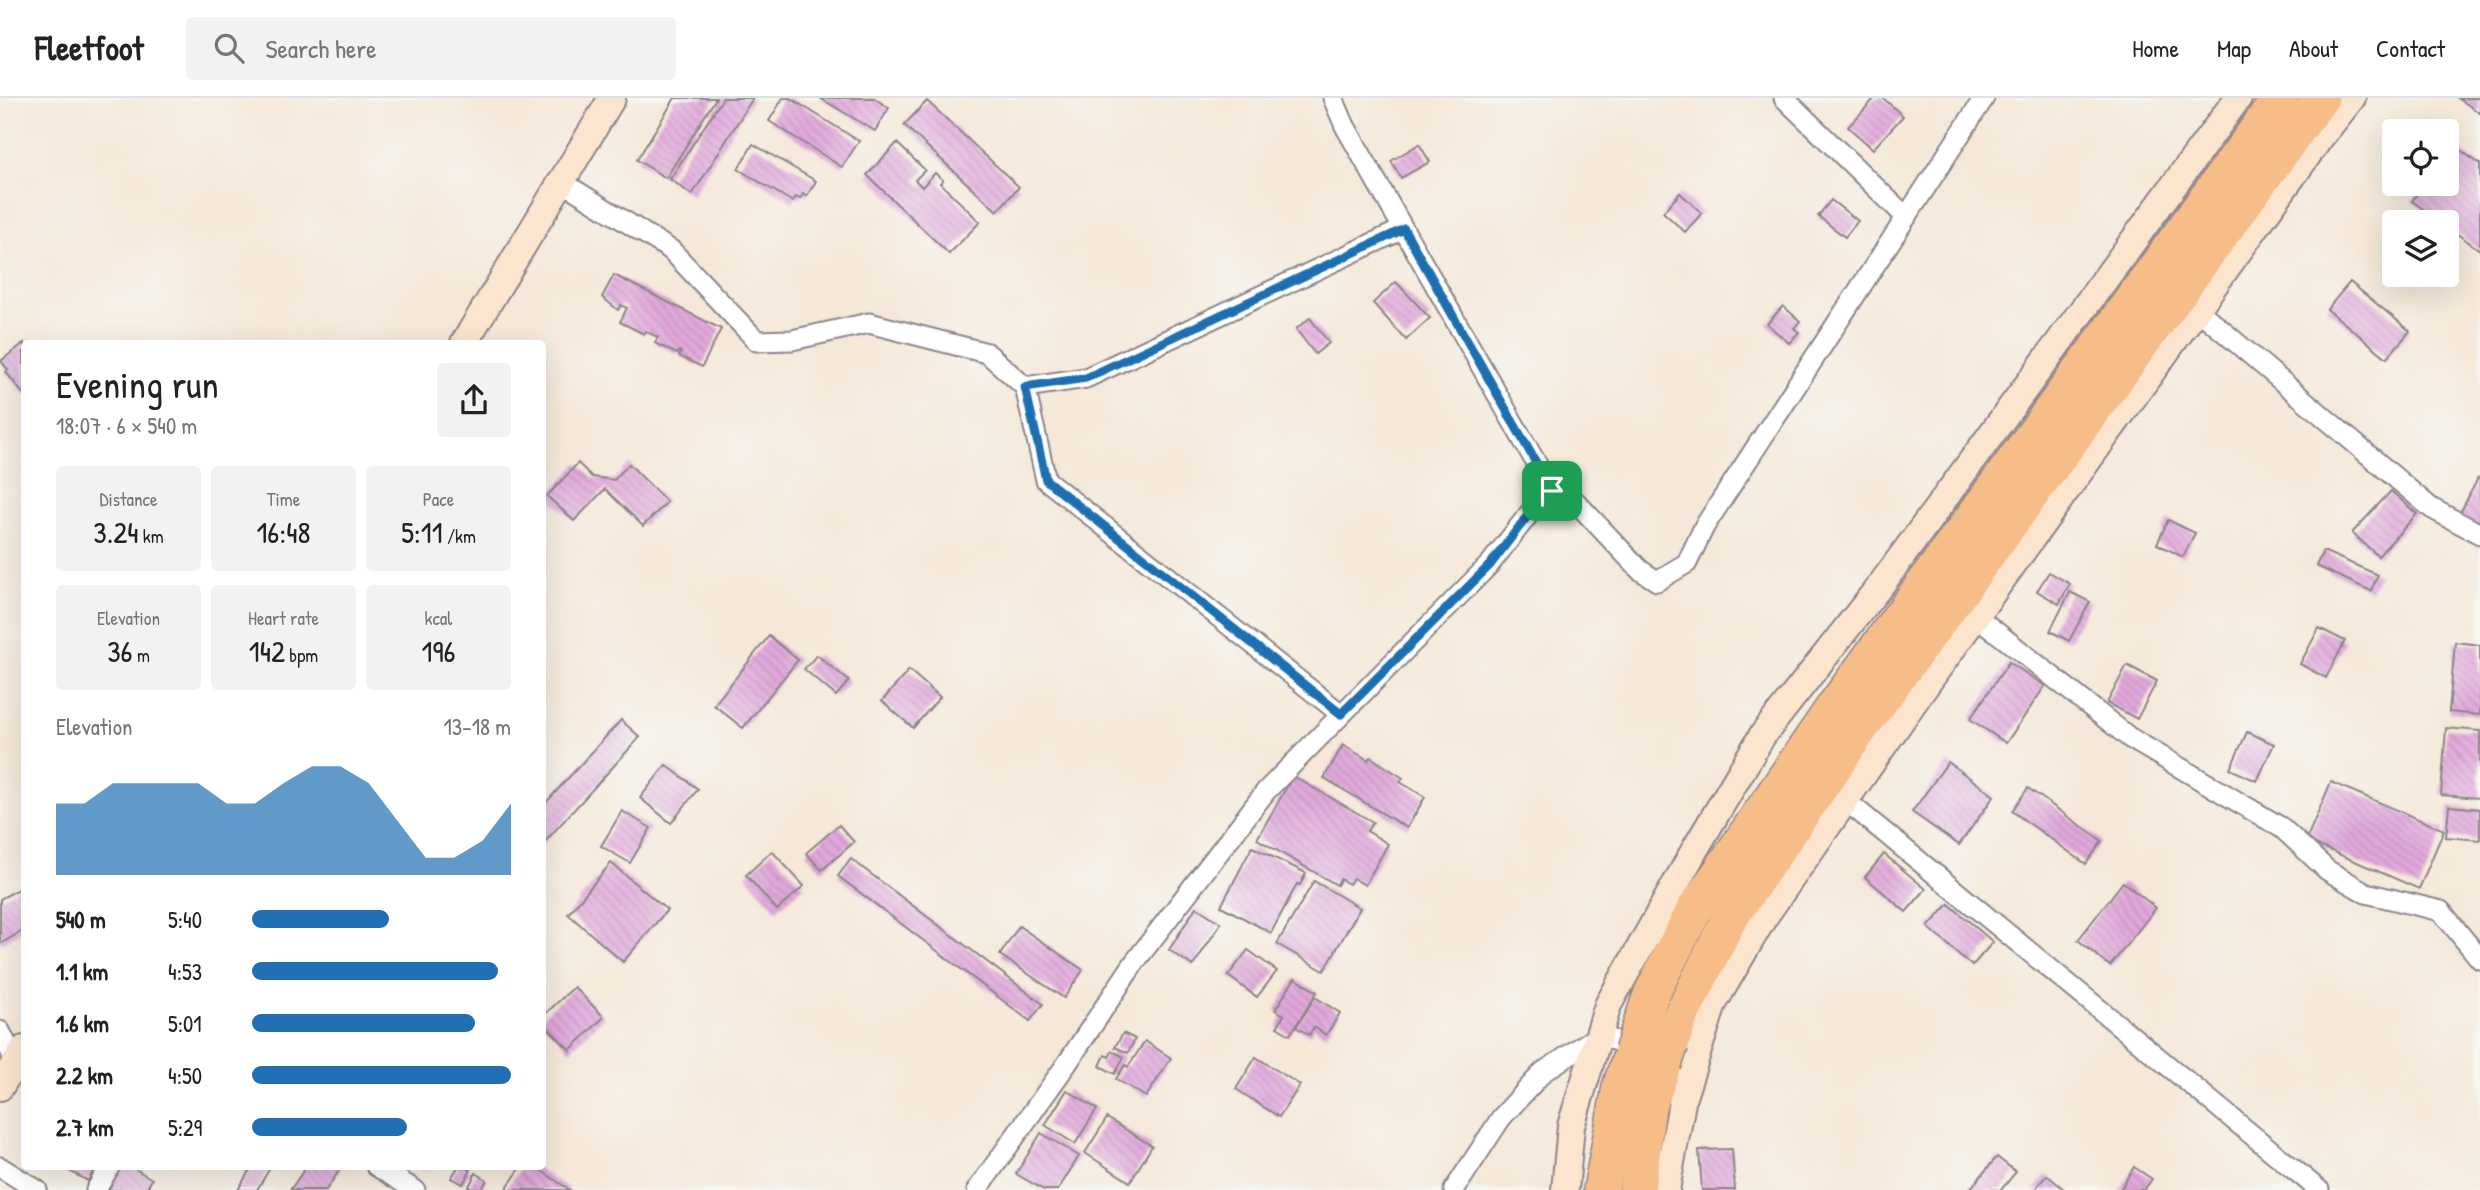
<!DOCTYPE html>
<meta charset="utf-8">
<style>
:root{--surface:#fff;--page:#f2f2f2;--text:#222;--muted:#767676;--line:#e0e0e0;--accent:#1f6fb2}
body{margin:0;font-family:"Patrick Hand",sans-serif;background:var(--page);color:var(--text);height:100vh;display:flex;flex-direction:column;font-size:26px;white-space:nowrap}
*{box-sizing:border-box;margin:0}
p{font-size:23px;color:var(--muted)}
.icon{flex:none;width:38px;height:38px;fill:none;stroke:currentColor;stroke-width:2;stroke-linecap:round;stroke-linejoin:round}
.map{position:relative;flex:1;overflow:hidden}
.sheet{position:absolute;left:21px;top:242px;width:525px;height:830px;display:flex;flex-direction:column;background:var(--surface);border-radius:7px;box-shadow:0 7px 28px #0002}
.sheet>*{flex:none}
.tools{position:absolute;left:2382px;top:21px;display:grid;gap:14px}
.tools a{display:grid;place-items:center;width:77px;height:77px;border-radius:7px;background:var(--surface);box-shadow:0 7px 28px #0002;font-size:35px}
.pin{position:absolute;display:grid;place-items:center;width:60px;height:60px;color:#fff;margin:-30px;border-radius:14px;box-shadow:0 4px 10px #0006}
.round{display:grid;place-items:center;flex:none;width:74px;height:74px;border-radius:7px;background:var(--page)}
.head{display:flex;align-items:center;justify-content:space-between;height:119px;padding:0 35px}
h1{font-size:38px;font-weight:600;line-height:52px}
.stats{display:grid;grid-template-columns:repeat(3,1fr);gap:10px;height:119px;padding:7px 35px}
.stats div{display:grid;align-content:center;border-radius:7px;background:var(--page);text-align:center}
.stats b{font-size:30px;font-weight:600}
.stats small{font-size:19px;font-weight:400}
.stats p{font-size:19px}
.chart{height:196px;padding:14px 35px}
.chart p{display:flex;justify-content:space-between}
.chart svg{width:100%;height:126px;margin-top:7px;fill:var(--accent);opacity:.7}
ul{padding:0 35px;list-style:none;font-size:23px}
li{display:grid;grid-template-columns:112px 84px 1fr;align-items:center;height:52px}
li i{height:18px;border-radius:9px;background:var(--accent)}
header{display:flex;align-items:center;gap:42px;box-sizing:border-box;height:98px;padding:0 35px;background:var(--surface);border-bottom:2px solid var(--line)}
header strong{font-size:33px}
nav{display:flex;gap:38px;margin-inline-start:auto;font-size:24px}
.search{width:490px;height:63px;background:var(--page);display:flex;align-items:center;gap:18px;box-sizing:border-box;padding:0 24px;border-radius:7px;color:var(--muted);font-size:26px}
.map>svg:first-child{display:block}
.building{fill:url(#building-back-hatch)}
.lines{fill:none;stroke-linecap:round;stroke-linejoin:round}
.street-casing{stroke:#8c858a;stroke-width:23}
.secondary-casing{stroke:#8c858a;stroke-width:30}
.highway-casing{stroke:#8c858a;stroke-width:38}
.street{stroke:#fff;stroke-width:19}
.secondary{stroke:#fce5cf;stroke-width:26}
.highway{stroke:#f7bd88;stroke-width:35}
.highway-bridge-casing{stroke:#8c858a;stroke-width:38;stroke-linecap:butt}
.highway-bridge{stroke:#f7bd88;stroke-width:35}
.route-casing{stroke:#fff;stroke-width:14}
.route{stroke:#1f6fb2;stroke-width:9}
</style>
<header>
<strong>Fleetfoot</strong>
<div class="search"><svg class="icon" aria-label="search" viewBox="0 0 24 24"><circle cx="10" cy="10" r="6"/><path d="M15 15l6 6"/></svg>Search here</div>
<nav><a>Home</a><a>Map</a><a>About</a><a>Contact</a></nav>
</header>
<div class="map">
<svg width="2480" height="1092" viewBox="0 0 2480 1092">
<defs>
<pattern id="building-back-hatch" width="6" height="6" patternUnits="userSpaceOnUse" patternTransform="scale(1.75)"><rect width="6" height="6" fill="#e1a8db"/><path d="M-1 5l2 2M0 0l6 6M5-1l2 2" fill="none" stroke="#c190bd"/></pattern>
</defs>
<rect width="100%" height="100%" fill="#f6f6f2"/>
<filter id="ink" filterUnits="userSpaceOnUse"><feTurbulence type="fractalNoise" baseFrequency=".0143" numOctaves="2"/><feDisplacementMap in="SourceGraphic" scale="14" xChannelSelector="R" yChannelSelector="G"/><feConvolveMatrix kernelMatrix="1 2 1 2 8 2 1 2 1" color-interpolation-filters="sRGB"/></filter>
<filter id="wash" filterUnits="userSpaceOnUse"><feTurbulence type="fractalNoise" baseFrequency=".00686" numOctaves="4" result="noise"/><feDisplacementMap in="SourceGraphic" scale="28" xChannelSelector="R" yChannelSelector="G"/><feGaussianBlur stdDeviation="1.57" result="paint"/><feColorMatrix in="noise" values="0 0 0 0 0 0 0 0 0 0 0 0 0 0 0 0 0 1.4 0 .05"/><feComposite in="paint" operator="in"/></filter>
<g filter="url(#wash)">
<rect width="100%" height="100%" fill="#f5e8d8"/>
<g id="blocks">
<g class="building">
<path d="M675,0h41l-50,80 -29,-18z"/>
<path d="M723,0h30l-61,97 -22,-16z"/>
<path d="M783,0h7l69,43 -17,26 -73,-46z"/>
<path d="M820,0h54l15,10 -14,23z"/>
<path d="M1875,0h8l20,18 -30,33 -25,-22z"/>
<path d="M2458,0h22v15z"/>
<path d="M927,3l92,86 -22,24 -93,-86z"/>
<path d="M897,45l28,27 -10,10 7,7 13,-14 8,7 -3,3 40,39 -31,32 -82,-79z"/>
<path d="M753,46l63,37 -9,15 -4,-2 -3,5 -4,-2 -3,5 -55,-33z"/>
<path d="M1419,46l11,18 -29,16 -10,-17z"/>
<path d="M2453,47l27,19v86l-34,-24v-4h-5l-29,-21 12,-17h22v-30z"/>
<path d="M1680,95l22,20 -17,19 -22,-20z"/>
<path d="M1831,102l27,21 -13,16 -27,-21z"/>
<path d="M614,177l107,54 -19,38 -23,-11 2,-4 -2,-1 -2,3 -22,-11 3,-6 -13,-6 -1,3 -24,-12 7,-14 -6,-3 -3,5 -16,-13z"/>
<path d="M1396,184l34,36 -24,22 -33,-37z"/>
<path d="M2350,184l60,49 -23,27 -60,-49z"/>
<path d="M1783,208l17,15 -6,7 5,4 -10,11 -22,-19z"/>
<path d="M1310,220l19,25 -14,11 -19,-25z"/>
<path d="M24,245v52l-18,-23 2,-2 -7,-9z"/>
<path d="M578,365l14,14 22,3 15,-16 38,38 -24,24 -38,-37 -31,32 -27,-25z"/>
<path d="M2478,380l2,1v49l-22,-11z"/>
<path d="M2391,393l26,23 -39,42 -26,-23z"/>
<path d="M2168,422l27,13 -12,24 -26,-13z"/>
<path d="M2323,453l55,24 -7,16 -55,-25z"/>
<path d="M2049,474l21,12 -11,20 -22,-13z"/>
<path d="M2070,494l20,10 -21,39 -19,-10z"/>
<path d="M2319,530l26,13 -19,37 -26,-14z"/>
<path d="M769,538l29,24 -55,68 -29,-23z"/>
<path d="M2455,544l25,3v70l-31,-3z"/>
<path d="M817,557l32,26 -13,15 -32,-27z"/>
<path d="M2009,564l36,24 -39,57 -36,-24z"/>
<path d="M2127,567l30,16 -20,38 -30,-16z"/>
<path d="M909,572l31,27 -27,31 -31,-27z"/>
<path d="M621,622l19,17 -98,108v-38z"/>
<path d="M2446,630l34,3v67l-39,-3z"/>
<path d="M2247,634l27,12 -17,37 -27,-12z"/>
<path d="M1343,647l25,15 2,-3 33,21 -3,4 25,15 -18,31 -83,-50z"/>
<path d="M1948,664l46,34 -35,49 -47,-33z"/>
<path d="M666,667l32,24 -27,34 -31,-25z"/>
<path d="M1293,678l80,46 -6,9 21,13 -23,41 -12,-7 -4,6 -9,-5 -3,6 -80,-46z"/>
<path d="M2331,684l113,48 -25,59 -113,-49z"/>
<path d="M2028,690l74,53 -16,23 -74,-53z"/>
<path d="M2449,708l31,3v31l-34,-3z"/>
<path d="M622,713l29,17 -21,35 -29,-17z"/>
<path d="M839,727l15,17 -32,28 -16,-17z"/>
<path d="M1252,749l54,26 -6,12 -3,-1 -26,49 -50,-27z"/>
<path d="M772,753l32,35 -27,24 -31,-35z"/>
<path d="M1884,756l42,35 -20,23 -41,-35z"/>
<path d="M851,761l192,145 -13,17 -192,-145z"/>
<path d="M611,765l56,47 -44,52 -55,-48z"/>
<path d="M1314,783l46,27 -36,63 -47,-27z"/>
<path d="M2123,784l33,26 -46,58 -32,-26z"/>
<path d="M24,788v44l-24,14v-45z"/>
<path d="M1949,806l44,38 -21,24 -44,-39z"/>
<path d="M1196,809l25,16 -28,43 -24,-16z"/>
<path d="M1019,828l64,44 -19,28 -64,-43z"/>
<path d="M1248,852l29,21 -20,26 -29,-21z"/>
<path d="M1295,880l22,14 -27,43 -13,-8 7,-12 -9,-5z"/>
<path d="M574,889l30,30 -34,33 -28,-28v-5z"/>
<path d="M1315,899l25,16 -14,22 -12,-8 -5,8 -13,-8z"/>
<path d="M1123,935l12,6 -7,14 -13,-6z"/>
<path d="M1145,943l26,17 -25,39 -30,-18 9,-14 3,2z"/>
<path d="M1112,953l12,6 -9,17 -15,-8 5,-11 4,2z"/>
<path d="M1256,959l44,28 -21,32 -43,-28z"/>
<path d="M1067,992l30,19 -22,35 -30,-19z"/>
<path d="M1107,1020l45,28 -22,36 -45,-29z"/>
<path d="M1041,1035l38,23 -21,34h-14l-28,-16z"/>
<path d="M1732,1051l3,41h-33l-3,-40z"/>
<path d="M1997,1059l19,15 -15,18h-32z"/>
<path d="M60,1068h37l-9,15z"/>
<path d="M111,1068h19l22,13 -6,11h-37l-9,-5z"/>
<path d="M252,1068h19l-14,24h-19z"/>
<path d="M307,1068h30l4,2 -15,22h-36z"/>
<path d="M459,1068l12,4 -8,14 -12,-6z"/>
<path d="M522,1068h12l36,24h-65z"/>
<path d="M2134,1069l18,12 -8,11h-24z"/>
<path d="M476,1075l11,7 -6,10 -13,-2z"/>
<path d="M2047,1077l18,15h-31z"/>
</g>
</g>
</g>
<g filter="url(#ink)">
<use href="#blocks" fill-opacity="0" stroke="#8c858a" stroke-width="2"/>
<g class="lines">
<defs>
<g id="street">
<path d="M1333,0l12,28 207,365"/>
<path d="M1784,0l122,119"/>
<path d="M562,84l109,68 86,91 35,-1 77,-17 118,30 38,34 21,93 295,234"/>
<path d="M2198,212l233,198 49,26"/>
<path d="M1025,289l61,-9 317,-149"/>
<path d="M1976,518l154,122 152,90 45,42 39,23 75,18 39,48"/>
<path d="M1845,702l474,390"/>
<path d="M0,933l16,31"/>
<path d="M376,1068l39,24"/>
<path d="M0,1069l37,23"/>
<path d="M96,1092l14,-24"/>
<path d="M977,1092l89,-125 68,-102 132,-172 224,-227 53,-68 9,-5 24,11 64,68 17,11 30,-18 17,-36 280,-429"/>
<path d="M1454,1092l47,-72 42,-46 56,-37 43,15"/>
</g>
<g id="secondary">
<path d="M464,245l148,-245"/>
<path d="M0,989l24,-38"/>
<path d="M1565,1092l6,-64 37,-121 86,-154 68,-115 121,-154 355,-484"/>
<path d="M1666,1092l17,-93 30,-93 51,-87 154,-221 402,-558 32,-40"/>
</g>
<g id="highway">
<path d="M1638,935l13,-38 43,-85 139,-202 447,-610"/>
<path d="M1671,946l8,-24 49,-99 135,-196 458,-627"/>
<path d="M1601,1092l19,-103 12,-35"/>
<path d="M1637,1092l11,-83 16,-43"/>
</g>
</defs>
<use href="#street" class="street-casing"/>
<use href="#secondary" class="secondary-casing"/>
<use href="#highway" class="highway-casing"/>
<use href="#street" class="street"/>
<use href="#secondary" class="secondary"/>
<use href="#highway" class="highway"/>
<defs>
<g id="highway-bridge">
<path d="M1632,954l6,-19"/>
<path d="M1664,966l7,-20"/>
</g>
</defs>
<use href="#highway-bridge" class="highway-bridge-casing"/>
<use href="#highway-bridge" class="highway-bridge"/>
</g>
</g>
<g class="lines" filter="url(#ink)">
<defs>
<path id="route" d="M1404,131l148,262 -9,5 -53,69 -149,149 -295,-234 -21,-93 61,-9z"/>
</defs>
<use href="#route" class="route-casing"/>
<use href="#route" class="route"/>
</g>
</svg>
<div class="tools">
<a><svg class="icon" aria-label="locate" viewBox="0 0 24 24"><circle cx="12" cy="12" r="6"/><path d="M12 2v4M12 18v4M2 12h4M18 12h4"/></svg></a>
<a><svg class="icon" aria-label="layers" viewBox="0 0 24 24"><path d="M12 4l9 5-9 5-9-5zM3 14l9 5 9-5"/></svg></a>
</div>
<div class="pin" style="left:1552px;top:393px;background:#1e9e55"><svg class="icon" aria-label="arrive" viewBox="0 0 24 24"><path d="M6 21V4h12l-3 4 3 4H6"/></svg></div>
<section class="sheet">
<div class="head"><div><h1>Evening run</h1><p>18:07 · 6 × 540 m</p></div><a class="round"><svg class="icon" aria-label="share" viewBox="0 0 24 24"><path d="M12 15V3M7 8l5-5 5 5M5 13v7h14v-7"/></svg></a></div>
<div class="stats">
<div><p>Distance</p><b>3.24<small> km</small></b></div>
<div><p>Time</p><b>16:48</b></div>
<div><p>Pace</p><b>5:11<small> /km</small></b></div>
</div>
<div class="stats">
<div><p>Elevation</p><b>36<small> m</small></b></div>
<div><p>Heart rate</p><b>142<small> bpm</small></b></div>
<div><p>kcal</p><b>196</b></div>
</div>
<div class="chart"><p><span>Elevation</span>13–18 m</p>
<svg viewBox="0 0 160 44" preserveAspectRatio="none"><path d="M0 44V19L10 19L20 12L30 12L40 12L50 12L60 19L70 19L80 12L90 6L100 6L110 12L120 25L130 38L140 38L150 32L160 19V44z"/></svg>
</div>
<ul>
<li><b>540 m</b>5:40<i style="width:53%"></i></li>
<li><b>1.1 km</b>4:53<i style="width:95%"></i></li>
<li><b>1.6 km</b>5:01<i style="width:86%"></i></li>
<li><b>2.2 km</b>4:50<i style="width:100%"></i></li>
<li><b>2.7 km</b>5:29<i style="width:60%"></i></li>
</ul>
</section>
</div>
